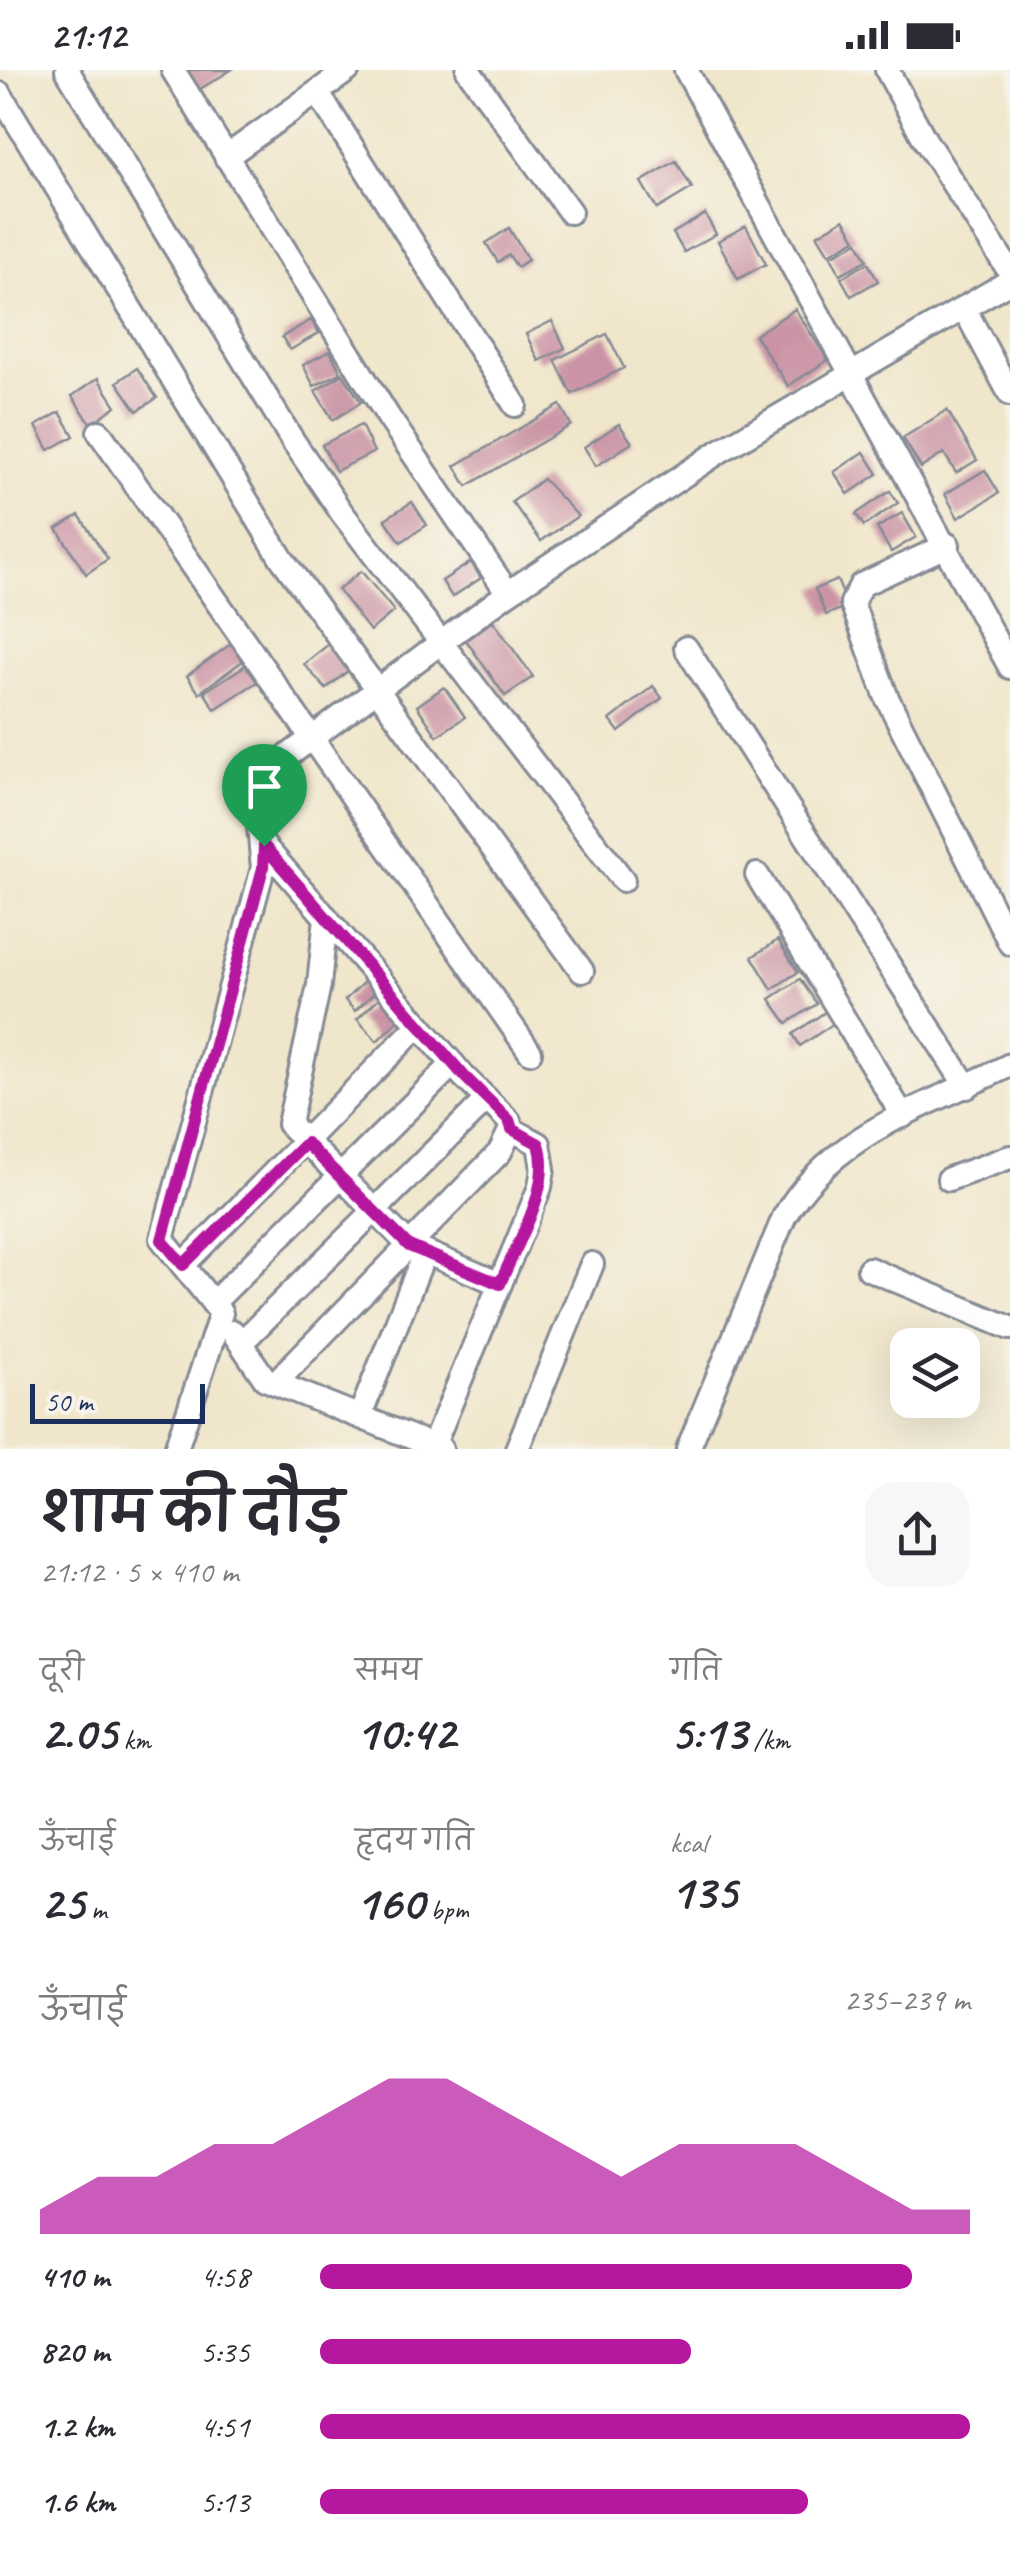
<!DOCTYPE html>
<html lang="hi">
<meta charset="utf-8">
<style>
:root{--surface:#fff;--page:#f7f7f7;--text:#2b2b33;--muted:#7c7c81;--accent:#b5179e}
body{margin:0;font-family:Caveat,"Playpen Sans Deva",sans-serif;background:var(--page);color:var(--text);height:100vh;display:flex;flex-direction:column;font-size:38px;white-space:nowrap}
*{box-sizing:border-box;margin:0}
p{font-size:32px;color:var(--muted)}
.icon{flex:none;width:55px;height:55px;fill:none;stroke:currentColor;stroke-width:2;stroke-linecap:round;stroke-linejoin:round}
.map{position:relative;height:1379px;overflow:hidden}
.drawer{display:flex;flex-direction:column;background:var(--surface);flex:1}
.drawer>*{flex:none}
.tools{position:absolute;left:890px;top:1258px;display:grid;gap:20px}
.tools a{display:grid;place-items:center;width:90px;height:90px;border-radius:20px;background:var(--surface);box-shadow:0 10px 40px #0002;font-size:50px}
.scale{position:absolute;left:30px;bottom:25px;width:175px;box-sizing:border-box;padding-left:10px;border:5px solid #1b2f5e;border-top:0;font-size:28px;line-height:35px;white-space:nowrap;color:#1b2f5e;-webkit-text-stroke:8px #f7f3e8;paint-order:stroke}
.pin{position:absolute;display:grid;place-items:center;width:85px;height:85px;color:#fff;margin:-102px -42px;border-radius:50% 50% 50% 0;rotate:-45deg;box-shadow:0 0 10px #0007}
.pin .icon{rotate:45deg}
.round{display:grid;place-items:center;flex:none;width:105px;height:105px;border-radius:30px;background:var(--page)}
.headline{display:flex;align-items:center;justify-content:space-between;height:170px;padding:0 40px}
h1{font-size:55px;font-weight:600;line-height:75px}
.metrics{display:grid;grid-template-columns:repeat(3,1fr);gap:15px;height:170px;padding:10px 40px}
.metrics div{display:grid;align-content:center}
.metrics b{font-size:50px;font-weight:600}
.metrics small{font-size:28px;font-weight:400}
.metrics p{font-size:28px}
.chart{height:280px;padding:20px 40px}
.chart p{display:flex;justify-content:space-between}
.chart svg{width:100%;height:180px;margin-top:10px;fill:var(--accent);opacity:.7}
ul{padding:0 40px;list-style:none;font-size:32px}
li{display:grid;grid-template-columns:160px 120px 1fr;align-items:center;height:75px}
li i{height:25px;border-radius:12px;background:var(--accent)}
.status{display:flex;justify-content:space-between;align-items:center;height:70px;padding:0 50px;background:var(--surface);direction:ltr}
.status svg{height:28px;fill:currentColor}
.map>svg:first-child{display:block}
.building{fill:#cb94a6}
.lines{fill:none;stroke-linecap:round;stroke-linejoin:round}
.street-casing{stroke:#868a94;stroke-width:28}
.street{stroke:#fff;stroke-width:22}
.route-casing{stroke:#fff;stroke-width:20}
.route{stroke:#b5179e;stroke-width:12}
</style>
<div class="status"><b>21:12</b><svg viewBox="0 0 49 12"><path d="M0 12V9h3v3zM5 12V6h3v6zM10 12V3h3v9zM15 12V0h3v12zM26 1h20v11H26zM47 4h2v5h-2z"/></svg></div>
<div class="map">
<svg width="1010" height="1379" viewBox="0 0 1010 1379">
<rect width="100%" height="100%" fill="#f7f3e8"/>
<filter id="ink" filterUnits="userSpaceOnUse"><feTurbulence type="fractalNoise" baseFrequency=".01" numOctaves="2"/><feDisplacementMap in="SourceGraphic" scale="20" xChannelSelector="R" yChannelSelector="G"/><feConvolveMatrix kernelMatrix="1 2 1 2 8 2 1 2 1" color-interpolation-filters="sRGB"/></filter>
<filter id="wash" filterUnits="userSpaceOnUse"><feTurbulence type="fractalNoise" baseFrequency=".0048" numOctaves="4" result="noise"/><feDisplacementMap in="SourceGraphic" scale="40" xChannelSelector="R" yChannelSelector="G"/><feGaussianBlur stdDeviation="2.25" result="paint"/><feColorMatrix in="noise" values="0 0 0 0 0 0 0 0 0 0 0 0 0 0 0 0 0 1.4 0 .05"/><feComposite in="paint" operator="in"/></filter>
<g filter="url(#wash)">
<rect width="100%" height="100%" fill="#f0e6cb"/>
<g id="blocks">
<g class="building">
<path d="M188,0h43l-34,21z"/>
<path d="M676,91l16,27 -35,21 -16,-27z"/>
<path d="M705,144l11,20 -32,18 -11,-19z"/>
<path d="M844,149l12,20 -27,15 -12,-19z"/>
<path d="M746,156l20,38 -28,15 -20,-38z"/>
<path d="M509,158l19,32 -11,7 -8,-12 -11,7 -12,-19z"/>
<path d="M858,172l9,18 -27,14 -9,-18z"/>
<path d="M868,193l10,18 -27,15 -10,-18z"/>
<path d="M795,239l33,51 -40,26 -33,-51z"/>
<path d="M311,250l8,13 -29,17 -8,-13z"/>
<path d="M552,251l13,27 -26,13 -13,-27z"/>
<path d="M607,264l17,34 -52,26 -17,-34z"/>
<path d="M330,281l11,22 -27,13 -11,-21z"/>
<path d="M137,298l20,30 -20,13 -20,-29z"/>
<path d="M343,304l18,28 -28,18 -18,-29z"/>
<path d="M98,308l18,28 -25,18 -19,-28z"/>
<path d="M560,335l11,20 -104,61 -12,-20z"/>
<path d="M947,340l30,50 -21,13 -12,-20 -23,15 -18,-30z"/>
<path d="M60,342l14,24 -25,14 -13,-24z"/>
<path d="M619,354l13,19 -36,23 -12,-19z"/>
<path d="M361,355l13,27 -38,19 -14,-26z"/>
<path d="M864,382l14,22 -30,20 -14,-22z"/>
<path d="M985,400l14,23 -41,25 -13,-24z"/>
<path d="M543,409l35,37 -37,25 -29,-39z"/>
<path d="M890,421l8,12 -34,23 -8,-12z"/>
<path d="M412,432l15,23 -26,17 -16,-23z"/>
<path d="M902,443l14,24 -25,15 -14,-24z"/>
<path d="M79,445l29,44 -22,15 -29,-45z"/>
<path d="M471,492l10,16 -29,19 -10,-16z"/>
<path d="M361,501l33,40 -24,20 -32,-41z"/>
<path d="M837,510l11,26 -22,9 -11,-26z"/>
<path d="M493,551l40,56 -28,19 -39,-56z"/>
<path d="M232,573l12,17 -45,33 -12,-17z"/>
<path d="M329,574l21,25 -24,20 -22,-25z"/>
<path d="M246,595l11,17 -42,27 -11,-17z"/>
<path d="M653,616l9,12 -43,34 -9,-12z"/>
<path d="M444,617l21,30 -28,19 -20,-30z"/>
<path d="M778,870l20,32 -26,17 -20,-32z"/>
<path d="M368,908l10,11 -23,22 -10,-11z"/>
<path d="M800,909l17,25 -30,19 -17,-24z"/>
<path d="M380,927l20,22 -23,22 -20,-22z"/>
<path d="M825,942l8,12 -33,22 -7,-12z"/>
</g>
</g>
</g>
<g filter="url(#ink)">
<use href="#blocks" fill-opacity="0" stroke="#868a94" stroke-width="2.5"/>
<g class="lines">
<defs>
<g id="street">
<path d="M67,0l224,368 51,75 281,367"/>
<path d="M173,0l216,348 119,175"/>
<path d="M468,0l102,142"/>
<path d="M686,0l324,597"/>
<path d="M887,0l38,70 85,132"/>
<path d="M318,23l197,312"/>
<path d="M0,24l282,465 300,412"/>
<path d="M226,87l122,-87"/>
<path d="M964,238l46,86"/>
<path d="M99,362l431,620"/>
<path d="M948,475l-87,40 -9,18 35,95 123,245"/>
<path d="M686,578l281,439"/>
<path d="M264,776l200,231 45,44 2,8 -11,23 -225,231"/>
<path d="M757,805l146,241"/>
<path d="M326,847l-7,68 -30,139 120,121 91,39"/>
<path d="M949,1109l61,-22"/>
<path d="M183,1195l236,-240"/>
<path d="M869,1199l141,59"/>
<path d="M213,1233l240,-239"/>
<path d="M233,1262l32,47 176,70"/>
<path d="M241,1273l246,-244"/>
<path d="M360,1346l65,-164"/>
<path d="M433,1376l107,-259 3,-18 -4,-25 -28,-15"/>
<path d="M176,1379l45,-136 -59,-74 101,-371 -6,-61 9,-35 242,-179 212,-142 290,-170"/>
<path d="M517,1379l75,-185"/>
<path d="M688,1379l96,-232c49,-85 142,-110 226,-152"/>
</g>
</defs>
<use href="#street" class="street-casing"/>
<use href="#street" class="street"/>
</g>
</g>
<g class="lines" filter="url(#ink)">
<defs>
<path id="route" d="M264,776l200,230 45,44 3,9 27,15c14,44 -23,100 -39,140l-91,-38 -103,-103 -123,122 -21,-25 101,-372z"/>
</defs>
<use href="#route" class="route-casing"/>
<use href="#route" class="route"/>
</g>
</svg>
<div class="tools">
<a><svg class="icon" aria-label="layers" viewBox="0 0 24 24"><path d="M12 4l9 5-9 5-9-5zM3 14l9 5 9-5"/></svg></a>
</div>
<div class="scale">50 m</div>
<div class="pin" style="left:264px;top:776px;background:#1e9e55"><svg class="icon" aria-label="arrive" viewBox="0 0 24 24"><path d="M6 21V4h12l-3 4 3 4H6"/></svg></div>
</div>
<section class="drawer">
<div class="headline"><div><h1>शाम की दौड़</h1><p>21:12 · 5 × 410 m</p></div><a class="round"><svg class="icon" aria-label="share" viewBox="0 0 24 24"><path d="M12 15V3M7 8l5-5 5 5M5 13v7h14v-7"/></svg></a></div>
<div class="metrics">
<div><p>दूरी</p><b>2.05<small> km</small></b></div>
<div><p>समय</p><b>10:42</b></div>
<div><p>गति</p><b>5:13<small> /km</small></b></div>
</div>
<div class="metrics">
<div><p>ऊँचाई</p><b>25<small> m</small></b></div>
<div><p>हृदय गति</p><b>160<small> bpm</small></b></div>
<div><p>kcal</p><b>135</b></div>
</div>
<div class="chart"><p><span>ऊँचाई</span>235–239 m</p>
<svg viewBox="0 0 160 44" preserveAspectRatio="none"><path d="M0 44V38L10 30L20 30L30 22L40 22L50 14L60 6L70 6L80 14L90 22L100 30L110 22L120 22L130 22L140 30L150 38L160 38V44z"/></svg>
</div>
<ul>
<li><b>410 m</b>4:58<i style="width:91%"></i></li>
<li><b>820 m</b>5:35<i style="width:57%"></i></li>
<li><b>1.2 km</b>4:51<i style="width:100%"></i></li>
<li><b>1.6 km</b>5:13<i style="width:75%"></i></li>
</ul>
</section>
